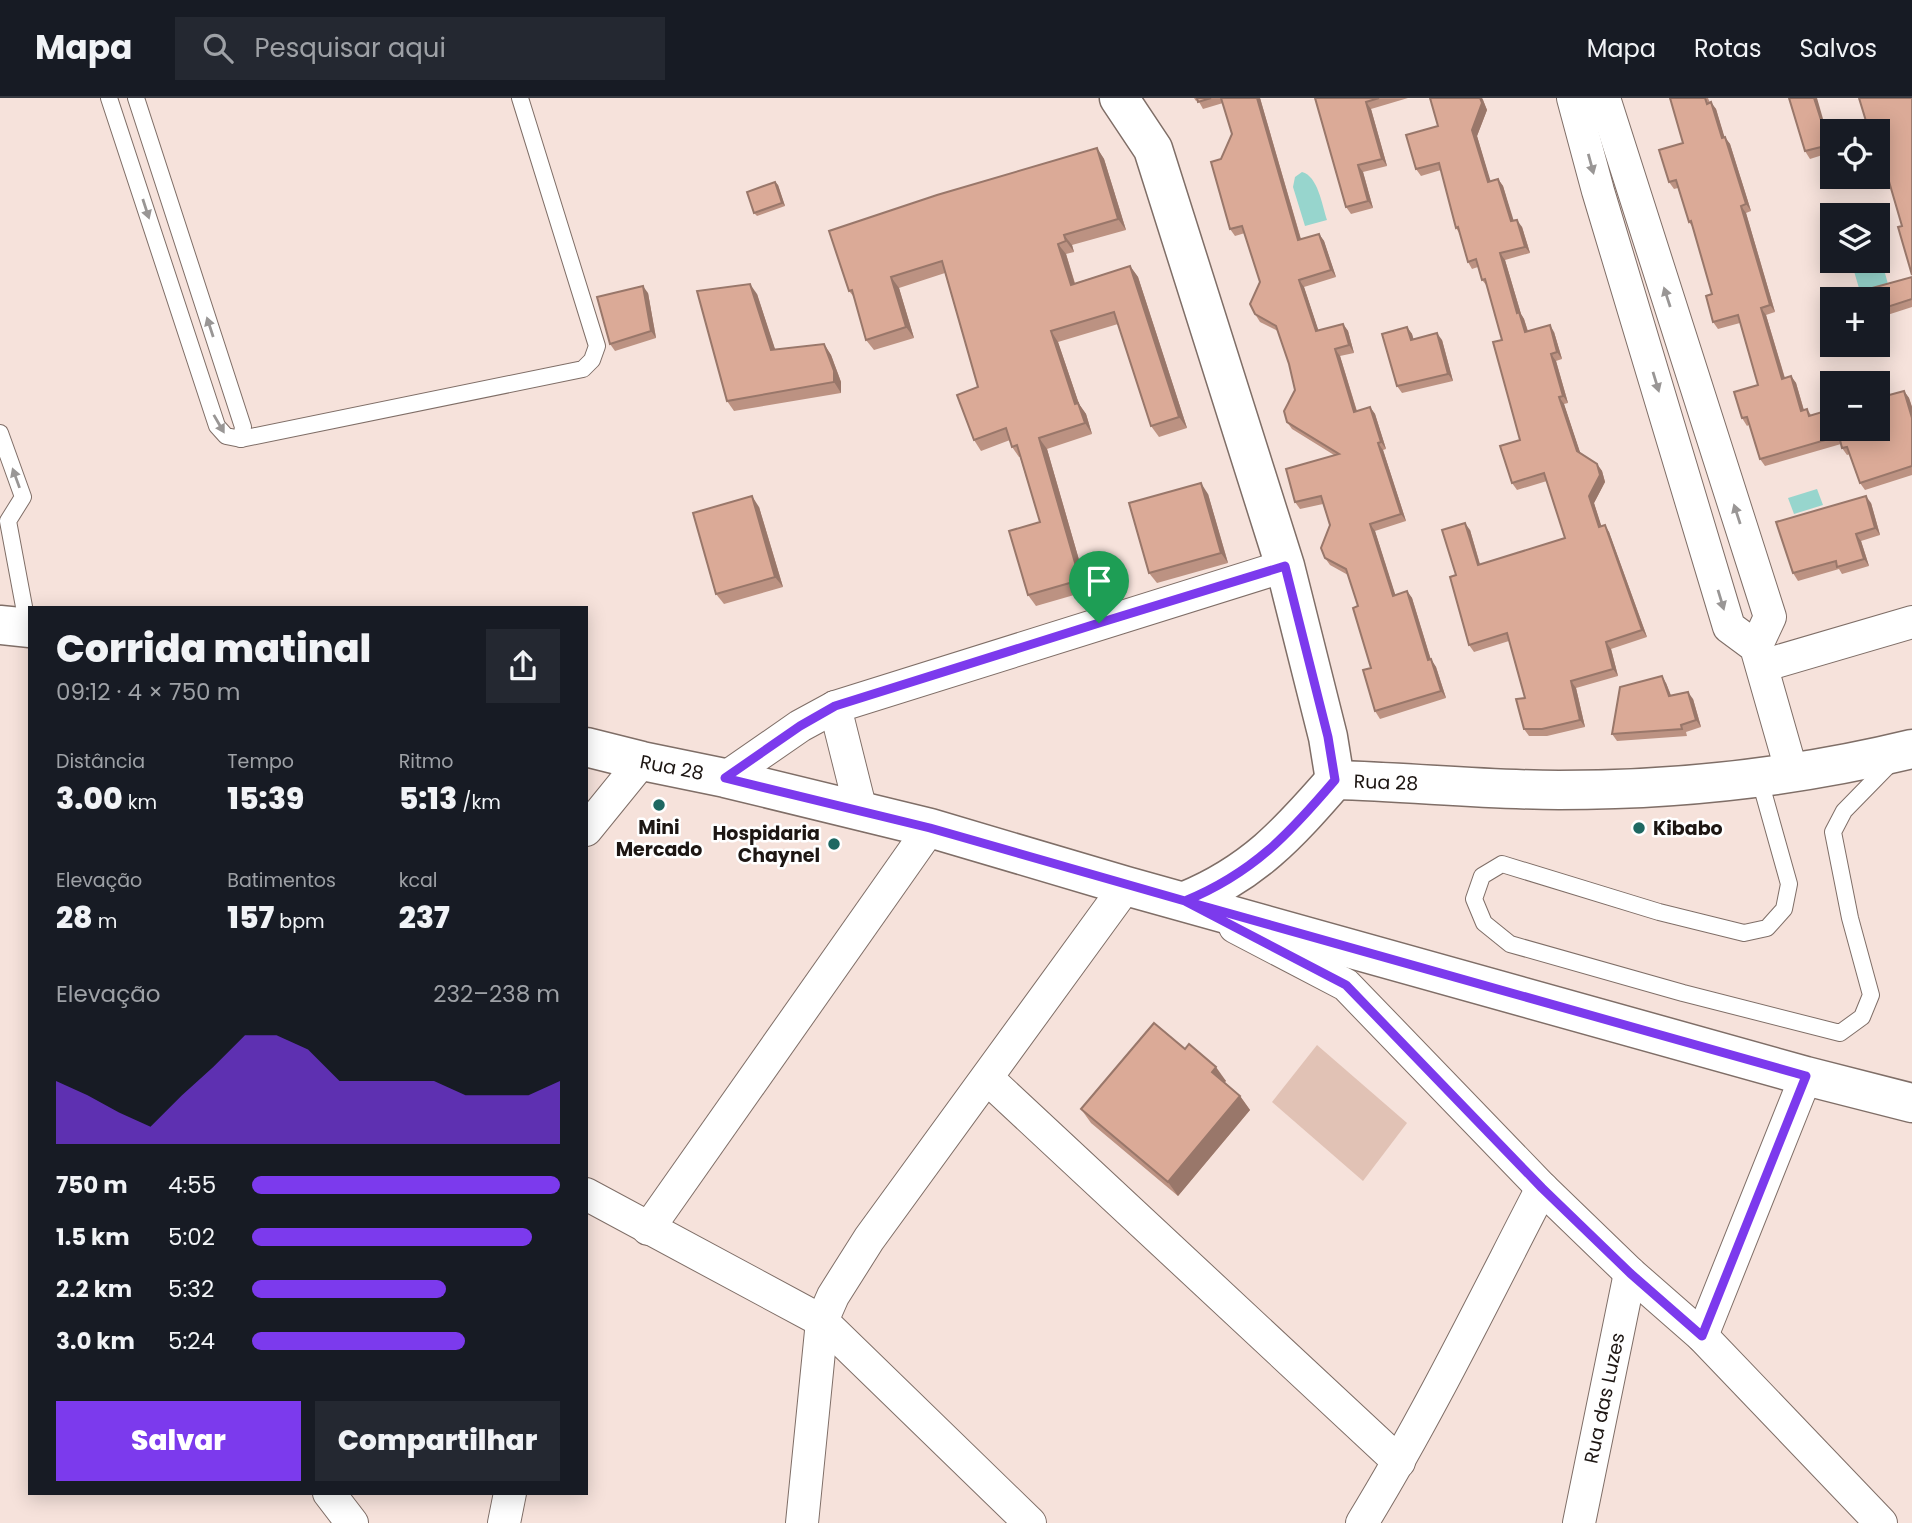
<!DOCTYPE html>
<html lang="pt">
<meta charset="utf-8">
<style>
:root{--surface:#171b24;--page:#242831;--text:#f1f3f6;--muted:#9ea1a6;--line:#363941;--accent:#7c3aed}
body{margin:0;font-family:Poppins,sans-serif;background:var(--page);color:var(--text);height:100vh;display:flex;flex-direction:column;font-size:26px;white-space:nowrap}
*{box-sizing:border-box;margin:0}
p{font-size:23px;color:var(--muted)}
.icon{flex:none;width:38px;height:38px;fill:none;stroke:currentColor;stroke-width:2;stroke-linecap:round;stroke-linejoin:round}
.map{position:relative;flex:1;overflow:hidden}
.panel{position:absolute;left:28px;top:508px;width:560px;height:889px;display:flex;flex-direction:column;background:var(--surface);border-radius:0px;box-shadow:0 4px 18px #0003}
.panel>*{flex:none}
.controls{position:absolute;left:1820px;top:21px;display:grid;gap:14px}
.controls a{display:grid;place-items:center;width:70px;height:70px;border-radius:0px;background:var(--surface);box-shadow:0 4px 18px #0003;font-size:35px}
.pin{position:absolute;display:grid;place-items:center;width:60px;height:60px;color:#fff;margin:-72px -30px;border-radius:50% 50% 50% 0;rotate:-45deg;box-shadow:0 0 7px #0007}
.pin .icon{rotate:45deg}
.round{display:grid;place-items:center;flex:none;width:74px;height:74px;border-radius:0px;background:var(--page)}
.head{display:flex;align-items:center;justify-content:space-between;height:119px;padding:0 28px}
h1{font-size:38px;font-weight:800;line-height:52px}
.stats{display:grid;grid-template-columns:repeat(3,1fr);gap:10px;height:119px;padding:7px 28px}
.stats div{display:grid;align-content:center}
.stats b{font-size:30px;font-weight:800}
.stats small{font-size:19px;font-weight:400}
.stats p{font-size:19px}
.chart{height:196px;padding:14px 28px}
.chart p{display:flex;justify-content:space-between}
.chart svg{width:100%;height:126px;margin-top:7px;fill:var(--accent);opacity:.7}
.primary-button{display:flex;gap:14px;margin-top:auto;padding:14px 28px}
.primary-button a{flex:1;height:80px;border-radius:0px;background:var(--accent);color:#fff;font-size:28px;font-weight:800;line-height:80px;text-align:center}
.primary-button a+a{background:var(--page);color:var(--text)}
ul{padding:0 28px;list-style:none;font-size:23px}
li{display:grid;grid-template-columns:112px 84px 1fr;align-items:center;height:52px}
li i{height:18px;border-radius:9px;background:var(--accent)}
header{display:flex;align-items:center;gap:42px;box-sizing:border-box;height:98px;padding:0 35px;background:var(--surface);border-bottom:2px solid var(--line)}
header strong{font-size:33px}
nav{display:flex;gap:38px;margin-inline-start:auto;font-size:24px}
.search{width:490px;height:63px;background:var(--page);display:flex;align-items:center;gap:18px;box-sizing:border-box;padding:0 24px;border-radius:0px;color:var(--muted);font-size:26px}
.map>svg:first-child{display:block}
.green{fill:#e1c2b5}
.water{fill:#97d5cd}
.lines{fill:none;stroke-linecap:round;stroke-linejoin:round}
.service-casing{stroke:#7f6e67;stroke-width:18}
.minor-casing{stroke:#7f6e67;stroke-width:34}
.tertiary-casing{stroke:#7f6e67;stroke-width:41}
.service{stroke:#fff;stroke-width:16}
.minor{stroke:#fff;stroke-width:32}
.tertiary{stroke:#fff;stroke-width:38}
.wall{fill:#bc9282}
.shaded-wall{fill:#99776a}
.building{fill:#dbaa97;stroke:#99776a;stroke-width:2}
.oneway{fill:#999695}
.route-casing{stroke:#fff;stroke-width:14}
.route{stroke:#7c3aed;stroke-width:9}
.poi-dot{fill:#1e6862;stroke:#fff;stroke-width:2.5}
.labels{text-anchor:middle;stroke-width:5;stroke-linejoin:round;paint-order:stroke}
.street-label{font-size:19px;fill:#1d1613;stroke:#fff}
.poi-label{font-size:19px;font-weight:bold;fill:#1d1613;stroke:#fff}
</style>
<header>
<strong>Mapa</strong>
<div class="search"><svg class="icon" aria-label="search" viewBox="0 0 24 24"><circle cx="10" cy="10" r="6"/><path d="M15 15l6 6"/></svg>Pesquisar aqui</div>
<nav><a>Mapa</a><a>Rotas</a><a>Salvos</a></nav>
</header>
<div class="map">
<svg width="1912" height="1425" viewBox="0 0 1912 1425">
<rect width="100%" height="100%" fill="#f6e2db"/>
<path class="green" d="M1317,947l90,78 -44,58 -91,-79z"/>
<g class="water">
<path d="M1302,74c16,4 20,33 25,48l-22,6 -12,-39 2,-10z"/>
<path d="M1878,149l11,41 -28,7 -10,-34h27z"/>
<path d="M1817,391l6,16 -29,9 -6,-16z"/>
</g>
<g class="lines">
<defs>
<g id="service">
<path d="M109,0l108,328 9,10 15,3 342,-70 9,-9 5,-14 -77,-248"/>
<path d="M136,0l107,329 -2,12"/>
<path d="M0,335l23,64 -15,24 20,107"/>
<path d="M1759,679l30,107 -5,25 -17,19 -23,5 -85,-21 -157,-48 -20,12 -8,23 10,24 26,21 173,49 157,40 22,-16 9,-22 -21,-77 -17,-86 11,-21 47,-48"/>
</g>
<g id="minor">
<path d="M1573,0l25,93 131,436 27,20 36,126"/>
<path d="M1604,0l166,519 -14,30"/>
<path d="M1762,568l150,-44"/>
<path d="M835,609l26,104"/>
<path d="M725,680l75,-52 35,-19 450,-141"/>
<path d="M586,732l56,-69"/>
<path d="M1235,829l111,58 196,203 88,85 72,63 179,187"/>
<path d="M987,980l412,384"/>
<path d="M586,1096l236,127 208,202"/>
<path d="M648,1131l282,-401"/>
<path d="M1702,1238l104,-260"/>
<path d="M329,1395l23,30"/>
<path d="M504,1425l6,-30"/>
<path d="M802,1425l20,-202 11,-25 36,-57 257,-353"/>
<path d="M1362,1425c66,-108 122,-223 180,-335"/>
<path d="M1579,1425l51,-250"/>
</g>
<g id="tertiary">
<path d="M1119,0l34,51 132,417 43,171 7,43"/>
<path d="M0,527l30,3"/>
<path d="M586,649l56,14 83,17 205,50 196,58 680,190 106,27"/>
<path d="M1335,682c75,2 149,10 224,10 118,0 238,-13 353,-41"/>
<path d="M1185,803c68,-28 103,-67 150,-121"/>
</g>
</defs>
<use href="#service" class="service-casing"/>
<use href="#minor" class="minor-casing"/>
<use href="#tertiary" class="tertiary-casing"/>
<use href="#service" class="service"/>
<use href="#minor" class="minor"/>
<use href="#tertiary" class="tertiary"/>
</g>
<g class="wall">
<path d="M1194,0h66l41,141 18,-5 5,7 12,36 -32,10 14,43 25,-6 5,7 6,22 -14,3 17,55 13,-4 5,7 11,35 -3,1 23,71 -31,10 20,64 12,-4 5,7 19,62 5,7 10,31 -66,21 -5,-8 -4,-43 -13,-62 -10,-31 -18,-10 -5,-7 5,-33 -7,-21 -23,5 -5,-7 39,-47 -42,-26 -5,-7 8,-32 -6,-26 -11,-33 -18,-9 -5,-8 5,-32 -15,-49 -10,3 -5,-7 -9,-70 11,-25 -9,-31 -20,6 -5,-9 -2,1z"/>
<path d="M1315,0h93l-37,11 16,57 -24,6 10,36 -22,6 -5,-7z"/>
<path d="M1430,0h52l1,2 4,10 -10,26 13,45 8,-2 5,7 10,35 9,6 8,26 -25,7 16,54 3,5 4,12 26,1 8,27 -6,2 12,42 -4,1 16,49 17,11 5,7 3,11 -11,21 7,23 8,6 38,105 -36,12 7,27 -42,12 9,39 -38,9h-18l-5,-7 1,-31 -16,-57 -35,11 -5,-7 -13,-70 14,-45 10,34 85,-26 -18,-57 -30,9 -5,-7 8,-43 -18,-100 -15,-54 -5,-6 -4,-13 -6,2 -4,-7 -8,-28 -4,-6 -15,-58 -20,6 -5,-7 22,-43z"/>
<path d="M1670,0h38l2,5 6,6 8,28 6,7 21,67 -5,2 29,99 -9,3 19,63 6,-2 5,7 8,27 3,-1 4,6 21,14 72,-38 5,7 3,9v68l-47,15 -5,-7 -10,-29 -3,1 -5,-7 -1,-4 -76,22 -5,-7 -10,-35 -3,2 -5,-8 16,-33 -18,-62 -22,6 -5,-7 -1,-28 -18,-65 -5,-7 -11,-34 -4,1 -5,-7 14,-39z"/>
<path d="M1789,0l43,49v5l-22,7 -5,-8z"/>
<path d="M1912,0l-10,128 -17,-57h-2l-5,-7z"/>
<path d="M1097,50l7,11 22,71 -54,15 2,7 -8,2 9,29 55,-17 8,11 49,151 -28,9 -8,-11 -33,-102 -60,18 21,62 7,10 6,20 -45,15 41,142 -52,15 -8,-11 12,-73 -20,-65h-1l-7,-10 -2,-7 -29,11 -7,-11 4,-53 -33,-114 -46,15 15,50 -40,12 -8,-10 -12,-43 -5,-6z"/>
<path d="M775,84l3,3 7,21 -28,10 -3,-3z"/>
<path d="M1912,179v30l-34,11v-19z"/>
<path d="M648,195l8,45 -41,13 -5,-7z"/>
<path d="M757,196l18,56 49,-6 7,11 10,27v11l-107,18 -7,-10z"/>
<path d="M1407,229l5,7 1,5 29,1 11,41 -51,12 -5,-7z"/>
<path d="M1208,396l20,69 -71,20 -8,-10z"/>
<path d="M1871,405l9,32 -19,6 8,25 -27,8 -3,-5 -41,12 -5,-8z"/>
<path d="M759,409l24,80 -59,17 -8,-10z"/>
<path d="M1666,585l5,13 22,3 8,28 -15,5 1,4 -70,5 -5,-7z"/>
<path d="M1185,951l41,32 -2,1 16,14 10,14 -72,86 -87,-73 -10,-14z"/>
</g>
<g class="shaded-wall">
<path d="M1257,0h3l43,149 -5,-7z"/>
<path d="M1480,0h2l1,2 4,10 -10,26 16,53 -5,-7 -16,-52z"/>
<path d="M1814,0h3l15,52 -3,-5z"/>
<path d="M1366,4l5,7 16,57 -5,-7z"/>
<path d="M1711,4l5,7 11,36 -5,-7z"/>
<path d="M1725,39l5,7 21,67 -5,-7z"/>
<path d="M1097,50l7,11 22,71 -8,-11z"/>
<path d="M1358,67l5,7 10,36 -5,-7z"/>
<path d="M1498,81l5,7 13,42 -5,-7z"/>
<path d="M775,84l3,3 7,21 -3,-3z"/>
<path d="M1741,108l5,7 29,99 -5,-7z"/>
<path d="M1517,122l5,7 8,26 -5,-6z"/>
<path d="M1319,136l5,7 12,36 -5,-7z"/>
<path d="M1064,137l8,10 2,7 -8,-11z"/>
<path d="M1058,146l8,10 12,41 -7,-10z"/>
<path d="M1500,155l5,7 16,54 3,5 6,20 -5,-7 -8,-19z"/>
<path d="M1130,168l8,11 49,151 -8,-11z"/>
<path d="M891,179l8,11 15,50 -8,-11z"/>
<path d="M1299,182l5,7 17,51 -5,-7z"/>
<path d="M750,186l7,10 22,67 -8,-11z"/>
<path d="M643,188l5,7 8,45 -5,-7z"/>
<path d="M1761,210l5,7 21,71 -5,-7z"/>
<path d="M1343,226l5,7 6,22 -5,-8z"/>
<path d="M1550,227l4,7 8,27 -5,-7z"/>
<path d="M1407,229l5,7 4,13 -5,-7z"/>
<path d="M1051,233l7,11 21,62 7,10 6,20 -7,-11 -10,-19z"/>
<path d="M1437,235l5,7 11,41 -5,-7z"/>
<path d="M824,246l7,11 10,27v11l-7,-11z"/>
<path d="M1335,251l5,7 19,63 -5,-7z"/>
<path d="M1551,256l5,7 12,42 -5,-7z"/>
<path d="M1791,278l5,7 10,35 -5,-7z"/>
<path d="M1904,293l5,7 3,9v11z"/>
<path d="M1559,299l5,7 18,54 -5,-7z"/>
<path d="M1370,309l5,7 11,35 -5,-7z"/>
<path d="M1039,340l8,11 41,142 -8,-11z"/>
<path d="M1378,345l5,7 23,71 -5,-7z"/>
<path d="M1597,366l5,7 3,11 -11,21 10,31 -5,-7 -10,-31z"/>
<path d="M1201,385l7,11 20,69 -7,-10z"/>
<path d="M752,398l7,11 24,80 -8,-10z"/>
<path d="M1866,398l5,7 9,32 -5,-7z"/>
<path d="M1465,425l5,7 12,42 -4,-7z"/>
<path d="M1370,426l5,7 23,72 -5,-7z"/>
<path d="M1605,427l4,7 38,105 -5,-7z"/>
<path d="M1856,436l5,7 8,25 -5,-7z"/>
<path d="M1407,493l5,7 21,69 -5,-7z"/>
<path d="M1606,544l5,7 7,27 -5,-7z"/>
<path d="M1431,561l5,8 10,31 -5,-7z"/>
<path d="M1662,578l4,7 8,20 -5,-7z"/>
<path d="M1571,583l5,7 9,39 -5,-7z"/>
<path d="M1688,594l5,7 8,28 -5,-7z"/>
<path d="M1216,969l10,14 -5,5 -9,-14z"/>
<path d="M1240,998l10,14 -72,86 -10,-14z"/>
</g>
<g class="building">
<path d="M1197,0h14l-13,4z"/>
<path d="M1221,0h36l41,142 21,-6 12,36 -32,10 17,51 27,-7 6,21 -14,4 19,63 16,-5 11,35 -3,1 23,71 -31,10 23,72 14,-5 21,69 3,-1 10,32 -66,20 -12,-41 8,-2 -18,-60 5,-2 -12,-37 -21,-11 -4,-10 9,-23 -9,-29 -26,6 -9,-33 53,-15 -52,-32 -3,-11 11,-21 -6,-26 -13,-38 -21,-12 -5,-10 10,-22 -18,-56 -12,3 -19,-67 10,-3 11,-25z"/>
<path d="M1315,0h64l-13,4 16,57 -24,6 10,36 -22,6z"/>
<path d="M1430,0h50l2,5 -10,27 16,52 10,-3 13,42 6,-1 8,27 -25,6 17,60 2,-1 6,20 25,-7 7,27 -6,2 12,42 -4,1 18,54 20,13 3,11 -11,21 10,31 6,-2 37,105 -36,12 7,27 -42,12 9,39 -38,9h-18l-8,-30 9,-1 -18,-65 -38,12 -19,-68 6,-2 -14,-45 23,-7 13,42 87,-27 -21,-65 -32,10 -12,-37 20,-6 -27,-98 9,-2 -17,-61 -3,1 -6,-21 -8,3 -10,-35 -2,1 -17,-65 -23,6 -10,-34 32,-9z"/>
<path d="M1670,0h35l2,6 4,-2 11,36 3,-1 21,67 -5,2 29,99 -9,3 21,71 9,-3 10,35 6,-2 2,7 23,-7v20h46v-31l26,-7 8,27v48l-52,17 -13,-36 -5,1 -3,-12 -79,23 -13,-42 -5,1 -8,-26 24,-7 -20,-70 -25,7 -7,-26 6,-2 -21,-73 -2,1 -13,-42 -7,2 -10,-32 24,-7z"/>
<path d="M1789,0h25l15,47 -24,6z"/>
<path d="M1859,0h53v177l-14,-48 4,-1 -19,-65 -5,1v-31h-9z"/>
<path d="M1097,50l21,71 -54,16 2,6 -8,3 13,41 59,-19 49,151 -28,9 -37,-114 -63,19 24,73 3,-1 7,20 -46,15 41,142 -52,15 -19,-64 31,-9 -23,-77 -5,2 -6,-19 -32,12 -17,-45 21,-8 -36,-126 -51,16 15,50 -40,13 -14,-50 -3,1 -20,-60 108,-36z"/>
<path d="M775,84l7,21 -28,10 -7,-21z"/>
<path d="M1912,179v22l-34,11v-11h-29l-2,-4z"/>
<path d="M750,186l21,66 53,-6 10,27v11l-107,19 -30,-110z"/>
<path d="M643,188l8,45 -41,13 -13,-47z"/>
<path d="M1407,229l4,13 26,-7 11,41 -51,12 -15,-52z"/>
<path d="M1201,385l20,70 -72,20 -20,-70z"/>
<path d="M752,398l23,81 -59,17 -23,-81z"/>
<path d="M1866,398l9,32 -19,6 8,25 -27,8 -1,-6 -43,12 -17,-51z"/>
<path d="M1662,578l7,20 19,-4 8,28 -15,5 1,4 -70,5 8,-47z"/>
<path d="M1154,925l31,26 4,-5 27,23 -4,5 28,24 -72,86 -87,-73z"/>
</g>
<defs><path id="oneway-solid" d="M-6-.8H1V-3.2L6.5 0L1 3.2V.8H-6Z" transform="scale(1.75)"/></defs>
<g class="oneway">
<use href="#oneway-solid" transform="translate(1591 66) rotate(75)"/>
<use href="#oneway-solid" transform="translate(146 111) rotate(72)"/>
<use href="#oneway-solid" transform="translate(1667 199) rotate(-108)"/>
<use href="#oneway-solid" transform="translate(210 229) rotate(-108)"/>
<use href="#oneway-solid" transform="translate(1656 284) rotate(73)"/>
<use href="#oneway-solid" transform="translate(219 326) rotate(60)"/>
<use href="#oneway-solid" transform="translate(16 380) rotate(-110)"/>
<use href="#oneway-solid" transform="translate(1737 416) rotate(-108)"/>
<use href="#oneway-solid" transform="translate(1721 502) rotate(73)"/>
</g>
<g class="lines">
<defs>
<path id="route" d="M1099,525l-264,83 -35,20 -75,52 205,50 255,73 161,84 196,203 88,85 72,63 104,-260 -621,-175c68,-28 104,-67 150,-121l-7,-43 -43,-171 -186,57"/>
</defs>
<use href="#route" class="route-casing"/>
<use href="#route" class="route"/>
</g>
<g class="poi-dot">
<circle cx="659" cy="707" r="7"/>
<circle cx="1639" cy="730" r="7"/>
<circle cx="834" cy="746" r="7"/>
</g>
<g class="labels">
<g class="street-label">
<text transform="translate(672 669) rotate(11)" y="7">Rua 28</text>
<text transform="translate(1386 684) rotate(2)" y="7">Rua 28</text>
<text transform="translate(1604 1300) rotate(-78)" y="7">Rua das Luzes</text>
</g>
<g class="poi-label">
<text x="659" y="736">Mini<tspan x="659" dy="22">Mercado</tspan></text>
<text x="1653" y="737" text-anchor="start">Kibabo</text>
<text x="820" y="742" text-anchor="end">Hospidaria<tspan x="820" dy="22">Chaynel</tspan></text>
</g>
</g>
</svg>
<div class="controls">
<a><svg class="icon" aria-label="locate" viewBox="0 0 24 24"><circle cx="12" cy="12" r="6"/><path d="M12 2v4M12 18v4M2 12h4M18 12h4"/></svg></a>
<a><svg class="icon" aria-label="layers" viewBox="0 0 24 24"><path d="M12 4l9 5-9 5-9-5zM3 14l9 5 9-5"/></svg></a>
<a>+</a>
<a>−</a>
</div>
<div class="pin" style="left:1099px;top:525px;background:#1e9e55"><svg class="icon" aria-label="arrive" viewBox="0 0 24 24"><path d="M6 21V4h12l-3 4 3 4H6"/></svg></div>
<section class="panel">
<div class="head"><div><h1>Corrida matinal</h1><p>09:12 · 4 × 750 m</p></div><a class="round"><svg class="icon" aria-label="share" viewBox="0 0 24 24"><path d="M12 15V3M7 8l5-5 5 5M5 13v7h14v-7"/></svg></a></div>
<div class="stats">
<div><p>Distância</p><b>3.00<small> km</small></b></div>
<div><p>Tempo</p><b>15:39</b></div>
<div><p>Ritmo</p><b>5:13<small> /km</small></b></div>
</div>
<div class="stats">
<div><p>Elevação</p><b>28<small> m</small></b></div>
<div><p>Batimentos</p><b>157<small> bpm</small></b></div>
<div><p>kcal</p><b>237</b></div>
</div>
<div class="chart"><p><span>Elevação</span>232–238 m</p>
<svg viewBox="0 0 160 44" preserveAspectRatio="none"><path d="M0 44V22L10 27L20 33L30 38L40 27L50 17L60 6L70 6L80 11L90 22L100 22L110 22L120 22L130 27L140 27L150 27L160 22V44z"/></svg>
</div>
<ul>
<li><b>750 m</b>4:55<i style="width:100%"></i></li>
<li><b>1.5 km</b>5:02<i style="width:91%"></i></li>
<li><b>2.2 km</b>5:32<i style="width:63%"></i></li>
<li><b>3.0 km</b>5:24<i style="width:69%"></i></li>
</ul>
<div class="primary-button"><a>Salvar</a><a>Compartilhar</a></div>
</section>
</div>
